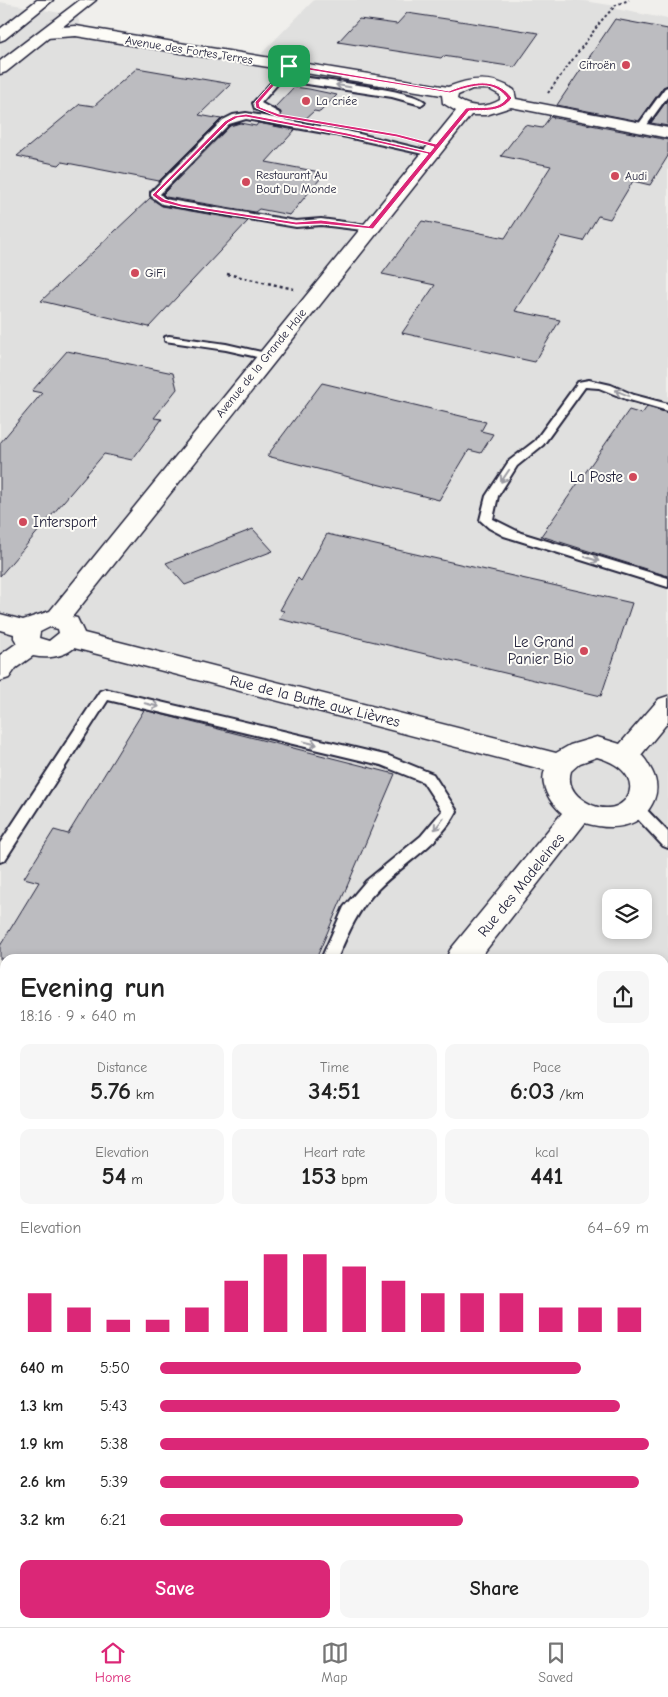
<!DOCTYPE html>
<meta charset="utf-8">
<style>
:root{--surface:#fff;--page:#f6f6f6;--text:#222;--muted:#767676;--line:#e0e0e0;--accent:#db2777}
body{margin:0;font-family:"Comic Neue",sans-serif;background:var(--page);color:var(--text);height:100vh;display:flex;flex-direction:column;font-size:19px;white-space:nowrap}
*{box-sizing:border-box;margin:0}
p{font-size:16px;color:var(--muted)}
.icon{flex:none;width:28px;height:28px;fill:none;stroke:currentColor;stroke-width:2;stroke-linecap:round;stroke-linejoin:round}
.map{position:relative;flex:1;overflow:hidden}
.details{position:absolute;left:0px;top:954px;width:669px;height:674px;display:flex;flex-direction:column;background:var(--surface);border-radius:15px 15px 0 0;box-shadow:0 2px 8px #0003}
.details>*{flex:none}
.fabs{position:absolute;left:602px;top:889px;display:grid;gap:10px}
.fabs a{display:grid;place-items:center;width:50px;height:50px;border-radius:10px;background:var(--surface);box-shadow:0 2px 8px #0003;font-size:25px}
.pin{position:absolute;display:grid;place-items:center;width:42px;height:42px;color:#fff;margin:-21px;border-radius:10px;box-shadow:0 2px 8px #0006}
.round{display:grid;place-items:center;flex:none;width:52px;height:52px;border-radius:10px;background:var(--page)}
.summary{display:flex;align-items:center;justify-content:space-between;height:85px;padding:0 20px}
h1{font-size:28px;font-weight:600;line-height:38px}
.figures{display:grid;grid-template-columns:repeat(3,1fr);gap:8px;height:85px;padding:5px 20px}
.figures div{display:grid;align-content:center;border-radius:10px;background:var(--page);text-align:center}
.figures b{font-size:25px;font-weight:600}
.figures small{font-size:14px;font-weight:400}
.figures p{font-size:14px}
.chart{height:140px;padding:10px 20px}
.chart p{display:flex;justify-content:space-between}
.chart svg{width:100%;height:90px;margin-top:5px;stroke:var(--accent);stroke-width:6}
.primary-button{display:flex;gap:10px;margin-top:auto;padding:10px 20px}
.primary-button a{flex:1;height:58px;border-radius:10px;background:var(--accent);color:#fff;font-size:20px;font-weight:600;line-height:58px;text-align:center}
.primary-button a+a{background:var(--page);color:var(--text)}
ul{padding:0 20px;list-style:none;font-size:16px}
li{display:grid;grid-template-columns:80px 60px 1fr;align-items:center;height:38px}
li i{height:12px;border-radius:6px;background:var(--accent)}
.menu{display:flex;justify-content:space-around;align-items:center;height:70px;border-top:1px solid var(--line);background:var(--surface);font-size:14px;color:var(--muted)}
.menu a{display:grid;justify-items:center;gap:2px}
.menu .selected{color:var(--accent)}
.map>svg:first-child{display:block}
.built{fill:#e0e0df;fill-rule:evenodd}
.building{fill:#bcbcc0;stroke:#22223b}
.lines{fill:none;stroke-linecap:round;stroke-linejoin:round}
.service-casing{stroke:#22223b;stroke-width:4}
.minor-casing{stroke:#22223b;stroke-width:3}
.tertiary-casing{stroke:#22223b;stroke-width:3}
.trunk-casing{stroke:#22223b;stroke-width:3}
.path-far1{stroke:#22223b;stroke-width:2;stroke-dasharray:2.5 2.5;stroke-linecap:butt}
.path{stroke:#22223b;stroke-width:2.5;stroke-dasharray:3 3;stroke-linecap:butt}
.service{fill:#fdfcf7;fill-rule:evenodd}
.minor{fill:#fdfcf7;fill-rule:evenodd}
.tertiary{fill:#fdfcf7;fill-rule:evenodd}
.trunk{fill:#fdfcf7;fill-rule:evenodd}
.oneway{stroke:#9a9aa2}
.route{fill:#db2777;stroke:#fff;fill-rule:evenodd}
.poi-dot{fill:#d1495b;stroke:#fdfcf7;stroke-width:2}
.labels{text-anchor:middle;stroke-width:4;stroke-linejoin:round;paint-order:stroke}
.far-street-label{font-size:12px;fill:#22223b;stroke:#fdfcf7}
.far-poi-label{font-size:12px;fill:#22223b;stroke:#fdfcf7;text-anchor:start}
.poi-label{font-size:15px;fill:#22223b;stroke:#fdfcf7;text-anchor:end}
.street-label{font-size:15px;fill:#22223b;stroke:#fdfcf7}
</style>
<div class="map">
<svg width="668" height="1627" viewBox="0 0 668 1627">
<rect width="100%" height="100%" fill="#f0efec"/>
<filter id="ink" filterUnits="userSpaceOnUse"><feTurbulence type="fractalNoise" baseFrequency=".02" numOctaves="2"/><feDisplacementMap in="SourceGraphic" scale="10" xChannelSelector="R" yChannelSelector="G"/><feConvolveMatrix kernelMatrix="1 2 1 2 8 2 1 2 1" color-interpolation-filters="sRGB"/></filter>
<g filter="url(#ink)">
<path class="built" d="M314,0h264l32,5 6,1v3l52,10v1608h-668v-1625l77,14 4,9 180,29zM611,898h33v32h-33zM5,959h659v663h-659z"/>
<g class="building">
<path d="M407,13l132,20 -24,34 -72,-11 -2,2 -103,-16 21,-23 38,5z"/>
<path d="M615,19l53,10v56l-5,2 -24,34 -82,-16z"/>
<path d="M137,68l94,16 -32,31 22,4 -62,62 -97,-19 -3,3 -42,-9 63,-52 14,2z"/>
<path d="M294,87l15,2 28,6 -17,17 -6,-1 -11,10 -23,-4 1,-5 -7,-4z"/>
<path d="M668,99v27l-17,-3z"/>
<path d="M550,117l118,23v16l-18,29 -17,-4 -23,38 -12,-3 -15,25 -22,-5 -46,75 45,9 -25,42 -133,-29 33,-48 -53,-11 40,-53 83,17 46,-72 -50,-10 24,-31 17,3z"/>
<path d="M240,123l16,3 2,-3 37,7 -29,32 59,11 -35,42 -31,-6 -4,3 -89,-15 -3,-3 67,-68z"/>
<path d="M150,198l12,8 86,15 -99,106 -108,-26z"/>
<path d="M67,351l106,22 4,16 -23,29 8,1 -30,41 -28,-6 -104,122v-133l42,-50 -10,-2z"/>
<path d="M322,383l164,39 -5,9 12,3 -12,19 -12,-3 -30,50 -172,-44z"/>
<path d="M647,407l21,6v163l-127,-40 88,-126 13,4z"/>
<path d="M253,529l20,22 -88,34 -19,-22z"/>
<path d="M327,534l305,69 -31,93 -322,-77 5,-8 -4,-1 18,-32 3,3z"/>
<path d="M144,710l251,64 -79,185h-316v-13l39,-64 -15,-4 30,-48 14,4z"/>
</g>
<g class="lines">
<defs>
<g id="service">
<path d="M279,74c25,4 133,15 146,28l-4,3 -29,-8 -111,-17 -20,23 18,10 1,2 -4,3 -21,-9 -2,-6z"/>
<path d="M668,87v9l-24,33h-6v-4l27,-37z"/>
<path d="M246,113l101,18 90,22 -5,3 -85,-19 -101,-18 -17,5 -69,70 5,5 16,3 115,19 25,-2 54,7 1,2 -5,3 -50,-6 -25,2 -134,-23 -11,-8v-4l72,-72 10,-5z"/>
<path d="M169,336l57,8 44,10 2,2 -6,3 -40,-9 -61,-9v-4z"/>
<path d="M589,380l22,5 23,10 34,9v7l-42,-12 -27,-11 -14,-1 -42,58 -26,21 -19,30 -5,23 28,14 147,45v9l-164,-51 -15,-8 -9,-8 6,-24 23,-35 26,-20 43,-59z"/>
<path d="M105,689l284,67 44,18 24,37c-18,34 -53,52 -79,78 -20,20 -30,44 -41,70h-16l23,-52 22,-26 55,-45 21,-25 -19,-29 -42,-17 -273,-65 -103,160 -5,2v-19l100,-152z"/>
<path d="M638,804l5,2 25,26v16l-5,-2 -30,-32 -2,-4 2,-4z"/>
<path d="M0,1196l5,2v18l-5,-2z"/>
</g>
<g id="minor">
<path d="M76,26l372,61c22,-9 45,-12 66,3l2,9 152,29v10l-157,-31 -25,8h-15l-399,502 5,1 7,15 472,120 14,-8 27,-8 23,7 39,-45 9,-3v26l-27,33c5,4 8,11 11,16 5,10 6,19 2,29 -12,29 -42,31 -69,23l-106,136h-33l4,-9 112,-137c-12,-10 -23,-28 -17,-43l-471,-122c-11,9 -27,11 -41,8l-17,12 -7,10 -9,3v-26l17,-12 -3,-5v-4l-14,-4v-16l23,6 27,-9 406,-500 -13,-8 -1,-8 -366,-59 -30,2 -8,-5 8,-5zM472,89h17l11,6v5c-13,8 -30,8 -43,-1l1,-4zM50,627l8,2 1,4 -10,8 -10,-3 1,-6zM597,757c64,18 23,76 -19,39 -7,-7 -10,-15 -7,-25l9,-8z"/>
<path d="M5,1497v42l-5,2v-42z"/>
</g>
<path id="tertiary" d="M80,0h16l-90,72 -6,2v-13z"/>
<path id="trunk" d="M37,0h16l-48,39 -5,2v-12z"/>
</defs>
<use href="#service" class="service-casing"/>
<use href="#minor" class="minor-casing"/>
<use href="#tertiary" class="tertiary-casing"/>
<use href="#trunk" class="trunk-casing"/>
<path class="path-far1" d="M548,93l53,-72 15,-16 13,-5"/>
<path class="path" d="M227,274l67,15"/>
<use href="#service" class="service"/>
<use href="#minor" class="minor"/>
<use href="#tertiary" class="tertiary"/>
<use href="#trunk" class="trunk"/>
</g>
<defs><path id="oneway-shaft" d="M-6 0H5M1.5-3L5.5 0L1.5 3" fill="none" stroke-width="1.6" stroke-linecap="round" stroke-linejoin="round" transform="scale(1.25)"/></defs>
<g class="oneway">
<use href="#oneway-shaft" transform="translate(343 86) rotate(-171)"/>
<use href="#oneway-shaft" transform="translate(622 393) rotate(-157)"/>
<use href="#oneway-shaft" transform="translate(505 476) rotate(124)"/>
<use href="#oneway-shaft" transform="translate(592 559) rotate(18)"/>
<use href="#oneway-shaft" transform="translate(152 705) rotate(13)"/>
<use href="#oneway-shaft" transform="translate(310 743) rotate(13)"/>
<use href="#oneway-shaft" transform="translate(439 824) rotate(129)"/>
</g>
</g>
<path class="route" d="M289,64l160,27c22,-9 47,-15 63,7 -11,15 -26,12 -43,13l-96,118 -52,-5 -25,1 -115,-18 -20,-5 -9,-7 73,-74 9,-5 12,-2 101,19 83,19 4,-5 -37,-10 -119,-20 -22,-9 -1,-6zM290,67l160,26c19,-6 42,-15 57,5 -10,13 -26,8 -41,10l-30,36 -39,-10 -118,-20 -19,-7 -1,-4zM246,117l101,19 81,18 -59,72 -48,-6 -25,2 -115,-18 -17,-5 -7,-5 71,-71 9,-5z"/>
<g class="poi-dot">
<circle cx="626" cy="65" r="5"/>
<circle cx="306" cy="101" r="5"/>
<circle cx="615" cy="176" r="5"/>
<circle cx="246" cy="182" r="5"/>
<circle cx="135" cy="273" r="5"/>
<circle cx="633" cy="477" r="5"/>
<circle cx="23" cy="522" r="5"/>
<circle cx="584" cy="651" r="5"/>
</g>
<g class="labels">
<g class="far-street-label">
<text transform="translate(189 50) rotate(9)" y="4">Avenue des Fortes Terres</text>
<text transform="translate(261 363) rotate(-51)" y="4">Avenue de la Grande Haie</text>
</g>
<g class="far-poi-label">
<text x="616" y="69" text-anchor="end">Citroën</text>
<text x="316" y="105">La criée</text>
<text x="256" y="179">Restaurant Au<tspan x="256" dy="14">Bout Du Monde</tspan></text>
<text x="625" y="180">Audi</text>
<text x="145" y="277">GiFi</text>
</g>
<g class="poi-label">
<text x="623" y="482">La Poste</text>
<text x="33" y="527" text-anchor="start">Intersport</text>
<text x="574" y="647">Le Grand<tspan x="574" dy="17">Panier Bio</tspan></text>
</g>
<g class="street-label">
<text transform="translate(315 701) rotate(14)" y="5">Rue de la Butte aux Lièvres</text>
<text transform="translate(521 885) rotate(-51)" y="5">Rue des Madeleines</text>
</g>
</g>
</svg>
<div class="fabs">
<a><svg class="icon" aria-label="layers" viewBox="0 0 24 24"><path d="M12 4l9 5-9 5-9-5zM3 14l9 5 9-5"/></svg></a>
</div>
<div class="pin" style="left:289px;top:66px;background:#1e9e55"><svg class="icon" aria-label="arrive" viewBox="0 0 24 24"><path d="M6 21V4h12l-3 4 3 4H6"/></svg></div>
<section class="details">
<div class="summary"><div><h1>Evening run</h1><p>18:16 · 9 × 640 m</p></div><a class="round"><svg class="icon" aria-label="share" viewBox="0 0 24 24"><path d="M12 15V3M7 8l5-5 5 5M5 13v7h14v-7"/></svg></a></div>
<div class="figures">
<div><p>Distance</p><b>5.76<small> km</small></b></div>
<div><p>Time</p><b>34:51</b></div>
<div><p>Pace</p><b>6:03<small> /km</small></b></div>
</div>
<div class="figures">
<div><p>Elevation</p><b>54<small> m</small></b></div>
<div><p>Heart rate</p><b>153<small> bpm</small></b></div>
<div><p>kcal</p><b>441</b></div>
</div>
<div class="chart"><p><span>Elevation</span>64–69 m</p>
<svg viewBox="0 0 160 44" preserveAspectRatio="none"><path d="M5 44V25M15 44V32M25 44V38M35 44V38M45 44V32M55 44V19M65 44V6M75 44V6M85 44V12M95 44V19M105 44V25M115 44V25M125 44V25M135 44V32M145 44V32M155 44V32"/></svg>
</div>
<ul>
<li><b>640 m</b>5:50<i style="width:86%"></i></li>
<li><b>1.3 km</b>5:43<i style="width:94%"></i></li>
<li><b>1.9 km</b>5:38<i style="width:100%"></i></li>
<li><b>2.6 km</b>5:39<i style="width:98%"></i></li>
<li><b>3.2 km</b>6:21<i style="width:62%"></i></li>
</ul>
<div class="primary-button"><a>Save</a><a>Share</a></div>
</section>
</div>
<nav class="menu">
<a class="selected"><svg class="icon" aria-label="home" viewBox="0 0 24 24"><path d="M3 11l9-7 9 7M6 9v11h12V9"/></svg>Home</a>
<a><svg class="icon" aria-label="map" viewBox="0 0 24 24"><path d="M3 6l6-2 6 2 6-2v14l-6 2-6-2-6 2zM9 4v14M15 6v14"/></svg>Map</a>
<a><svg class="icon" aria-label="saved" viewBox="0 0 24 24"><path d="M7 4h10v16l-5-4-5 4z"/></svg>Saved</a>
</nav>
